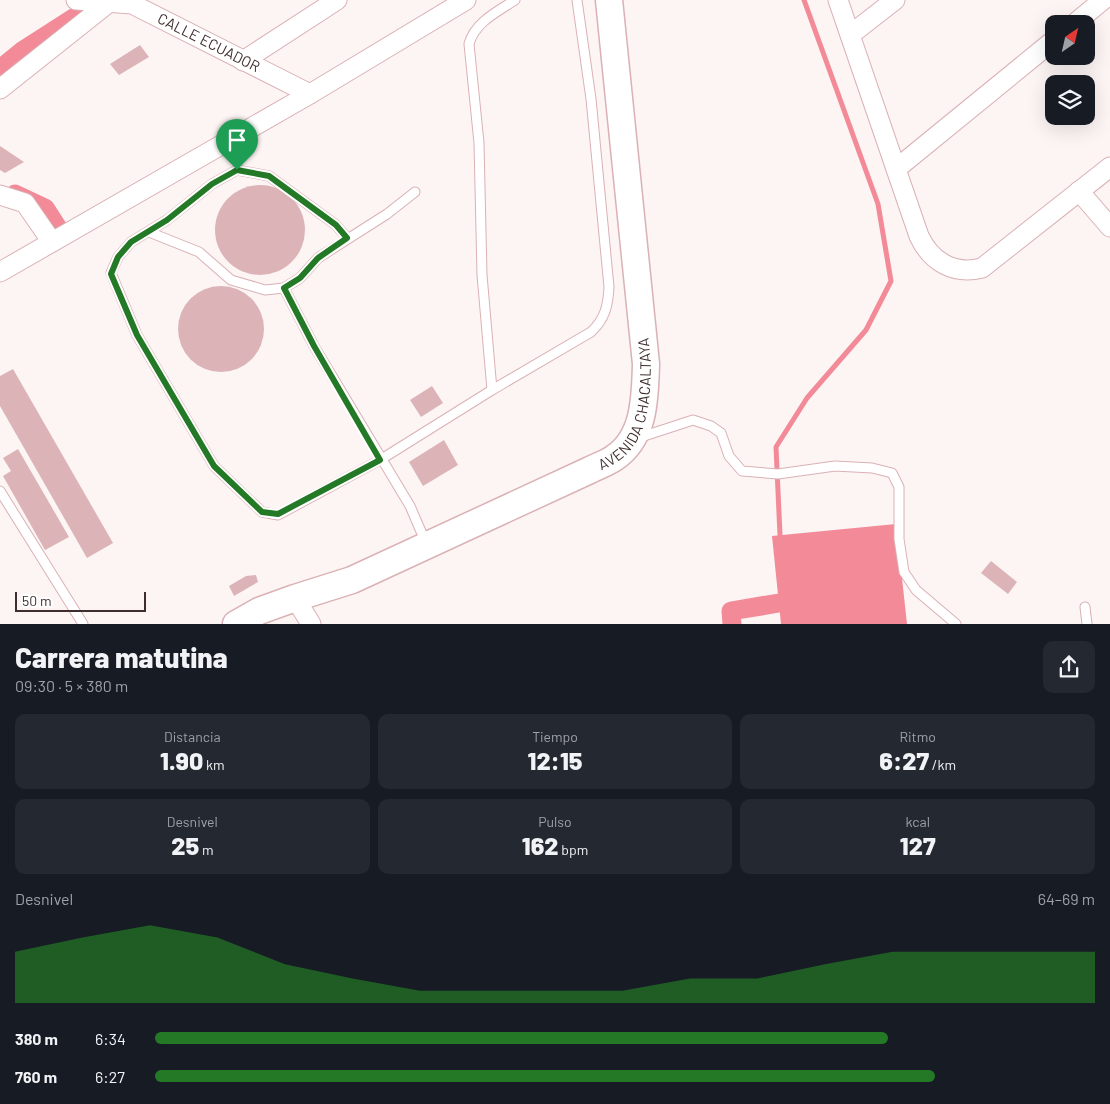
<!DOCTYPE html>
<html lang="es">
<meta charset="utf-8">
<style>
:root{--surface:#171b24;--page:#242831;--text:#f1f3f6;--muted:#9ea1a6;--accent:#237925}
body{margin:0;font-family:Barlow,sans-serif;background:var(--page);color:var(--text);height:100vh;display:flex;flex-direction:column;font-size:19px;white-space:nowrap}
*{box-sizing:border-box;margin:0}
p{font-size:16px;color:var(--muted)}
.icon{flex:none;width:28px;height:28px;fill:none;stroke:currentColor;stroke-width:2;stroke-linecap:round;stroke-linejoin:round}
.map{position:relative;height:624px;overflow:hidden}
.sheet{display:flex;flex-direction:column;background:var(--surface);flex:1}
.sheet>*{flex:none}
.needle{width:32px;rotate:34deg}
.buttons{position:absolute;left:1045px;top:15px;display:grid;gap:10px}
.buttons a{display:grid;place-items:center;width:50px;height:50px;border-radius:10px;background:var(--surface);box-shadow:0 5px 20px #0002;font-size:25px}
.scale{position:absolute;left:15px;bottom:12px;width:131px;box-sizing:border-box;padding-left:5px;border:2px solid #3e2e2f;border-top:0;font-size:14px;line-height:18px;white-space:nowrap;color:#3e2e2f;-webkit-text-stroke:4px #fff;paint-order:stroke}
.pin{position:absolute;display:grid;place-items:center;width:42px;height:42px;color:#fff;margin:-51px -21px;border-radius:50% 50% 50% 0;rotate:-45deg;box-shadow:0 0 5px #0007}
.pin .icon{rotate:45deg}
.round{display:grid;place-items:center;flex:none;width:52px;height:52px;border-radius:10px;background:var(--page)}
.summary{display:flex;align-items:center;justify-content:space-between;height:85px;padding:0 15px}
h1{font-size:28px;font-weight:800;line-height:38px}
.stats{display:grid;grid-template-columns:repeat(3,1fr);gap:8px;height:85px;padding:5px 15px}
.stats div{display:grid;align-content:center;border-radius:10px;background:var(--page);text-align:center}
.stats b{font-size:25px;font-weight:800}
.stats small{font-size:14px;font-weight:400}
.stats p{font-size:14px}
.chart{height:140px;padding:10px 15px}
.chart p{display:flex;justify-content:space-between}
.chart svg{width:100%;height:90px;margin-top:5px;fill:var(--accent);opacity:.7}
ul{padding:0 15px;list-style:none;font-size:16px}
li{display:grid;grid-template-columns:80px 60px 1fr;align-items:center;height:38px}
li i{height:12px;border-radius:6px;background:var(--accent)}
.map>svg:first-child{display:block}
.water{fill:#f38a98}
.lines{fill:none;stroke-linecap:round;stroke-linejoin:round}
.stream{stroke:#f38a98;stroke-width:5}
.canal{stroke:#f38a98;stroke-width:19}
.building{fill:#dcb4b7}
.lane-casing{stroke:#dab1b5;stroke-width:11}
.street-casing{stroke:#dab1b5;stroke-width:21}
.secondary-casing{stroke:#dab1b5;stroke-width:29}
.lane{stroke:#fff;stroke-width:9}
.street{stroke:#fff;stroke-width:19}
.secondary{stroke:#fff;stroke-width:26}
.route-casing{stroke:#fff;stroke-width:10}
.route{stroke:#237925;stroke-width:6}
.labels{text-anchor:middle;stroke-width:4.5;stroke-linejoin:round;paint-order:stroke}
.street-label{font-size:15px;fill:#3e2e2f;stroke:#fff}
</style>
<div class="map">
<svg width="1110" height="624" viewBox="0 0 1110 624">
<rect width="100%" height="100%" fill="#fdf4f4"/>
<path class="water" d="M896,524l11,100h-126l-9,-88z"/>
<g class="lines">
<path class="stream" d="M780,535l-4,-88 31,-49 59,-68 25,-49 -13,-77 -74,-204"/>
<g class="canal">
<path d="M0,69l22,-18 67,-43"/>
<path d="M15,194l30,14 18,28"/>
<path d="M732,624l-1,-13 48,-8"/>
</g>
</g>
<g class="building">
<path d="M140,45l9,12 -30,18 -9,-11z"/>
<path d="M0,146l24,16 -19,11 -5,-3z"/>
<circle cx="260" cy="230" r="45"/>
<circle cx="221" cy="329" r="43"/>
<path d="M13,369l100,174 -26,15 -87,-152v-30z"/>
<path d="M432,386l11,17 -22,14 -11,-17z"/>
<path d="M444,440l14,25 -35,21 -14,-24z"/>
<path d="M18,449l51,88 -24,13 -42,-74 8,-5 -8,-13z"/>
<path d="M991,561l26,21 -9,12 -27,-21z"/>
<path d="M256,575l2,7 -24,14 -5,-10 17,-10z"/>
</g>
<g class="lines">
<defs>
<g id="lane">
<path d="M149,232l50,20 32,28 34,10 19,-2 16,-10 18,-20 69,-44 28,-22"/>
<path d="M347,238l-11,-13 -67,-49 -32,-6 -25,14 -45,36 -36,22 -13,15 -7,16 26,62 77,131 48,46 16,3 102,-55 112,-70 99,-58c14,-13 17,-26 18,-45l-18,-188 -14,-99"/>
<path d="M284,288l30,58 96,160 16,37"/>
<path d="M492,390l-10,-115 -3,-132 -10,-99c6,-22 28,-32 46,-44"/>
<path d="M638,438l55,-18 18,6 10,7 8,23 13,15 36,3 57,-8 37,2 20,5 7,14v52l5,33 12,18 40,34"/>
<path d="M0,491l83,133"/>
<path d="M1085,607l2,17"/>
</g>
<g id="street">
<path id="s1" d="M76,0l56,4 178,90"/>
<path d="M838,0l81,236c12,26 35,39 63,32l128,-101"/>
<path d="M1074,24l29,-24"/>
<path d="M850,35l45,-35"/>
<path d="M243,61l94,-61"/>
<path d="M0,89l112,-89"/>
<path d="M896,169l158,-129"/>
<path d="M1079,191l31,36"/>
<path d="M0,195l25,8 27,39"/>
<path d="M0,272l310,-178 156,-94"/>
<path d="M295,598l16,26"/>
</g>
<g id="secondary">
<path id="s2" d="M236,624l23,-13 36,-13 57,-18 238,-110c8,-4 17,-7 24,-12 31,-20 31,-61 32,-94l-37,-364"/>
</g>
</defs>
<use href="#lane" class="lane-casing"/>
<use href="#street" class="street-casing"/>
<use href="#secondary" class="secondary-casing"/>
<use href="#lane" class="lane"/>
<use href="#street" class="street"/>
<use href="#secondary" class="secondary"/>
</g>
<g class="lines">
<defs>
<path id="route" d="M237,170l32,6 67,49 11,13 -29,20 -18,20 -16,10 30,58 66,114 -102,54 -16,-2 -48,-46 -77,-131 -26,-61 7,-17 13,-15 36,-22 45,-36z"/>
</defs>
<use href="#route" class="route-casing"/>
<use href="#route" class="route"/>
</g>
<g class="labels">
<g class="street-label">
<text dy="5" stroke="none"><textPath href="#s1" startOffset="142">CALLE ECUADOR</textPath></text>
<text dy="5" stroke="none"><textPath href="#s2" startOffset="470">AVENIDA CHACALTAYA</textPath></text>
</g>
</g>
</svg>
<div class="buttons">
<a><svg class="needle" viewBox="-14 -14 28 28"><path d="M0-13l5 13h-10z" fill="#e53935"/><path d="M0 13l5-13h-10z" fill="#9ea1a6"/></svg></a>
<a><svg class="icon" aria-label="layers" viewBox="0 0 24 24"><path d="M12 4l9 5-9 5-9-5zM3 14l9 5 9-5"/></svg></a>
</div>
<div class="scale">50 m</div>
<div class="pin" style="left:237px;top:170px;background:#1e9e55"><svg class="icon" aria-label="arrive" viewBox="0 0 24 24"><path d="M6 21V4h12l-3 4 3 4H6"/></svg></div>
</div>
<section class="sheet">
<div class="summary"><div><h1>Carrera matutina</h1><p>09:30 · 5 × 380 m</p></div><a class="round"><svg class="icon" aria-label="share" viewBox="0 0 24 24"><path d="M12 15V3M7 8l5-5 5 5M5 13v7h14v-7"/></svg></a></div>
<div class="stats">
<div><p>Distancia</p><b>1.90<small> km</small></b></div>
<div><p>Tiempo</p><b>12:15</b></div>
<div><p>Ritmo</p><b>6:27<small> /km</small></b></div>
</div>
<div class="stats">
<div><p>Desnivel</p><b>25<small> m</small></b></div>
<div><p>Pulso</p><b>162<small> bpm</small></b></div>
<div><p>kcal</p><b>127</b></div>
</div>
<div class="chart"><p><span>Desnivel</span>64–69 m</p>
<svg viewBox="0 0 160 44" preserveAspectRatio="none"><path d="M0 44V19L10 12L20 6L30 12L40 25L50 32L60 38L70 38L80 38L90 38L100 32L110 32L120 25L130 19L140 19L150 19L160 19V44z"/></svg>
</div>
<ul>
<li><b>380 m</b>6:34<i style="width:78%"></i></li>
<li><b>760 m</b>6:27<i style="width:83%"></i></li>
</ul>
</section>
